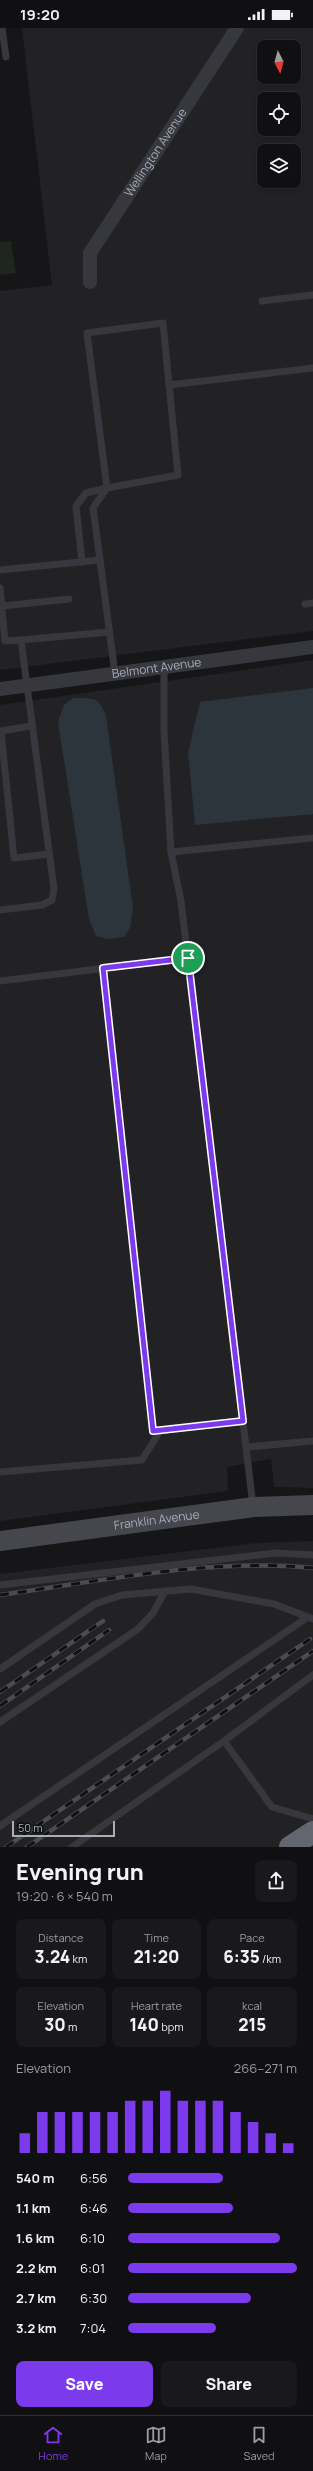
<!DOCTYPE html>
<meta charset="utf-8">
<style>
:root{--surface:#101012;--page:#19191b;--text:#f1f3f6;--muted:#9c9d9f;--line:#303032;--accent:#7c3aed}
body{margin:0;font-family:Manrope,sans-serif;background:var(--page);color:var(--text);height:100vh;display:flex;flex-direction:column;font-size:15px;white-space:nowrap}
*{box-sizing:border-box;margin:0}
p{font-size:13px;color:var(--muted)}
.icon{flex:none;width:22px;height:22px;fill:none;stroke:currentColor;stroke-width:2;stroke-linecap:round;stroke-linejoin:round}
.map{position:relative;height:1819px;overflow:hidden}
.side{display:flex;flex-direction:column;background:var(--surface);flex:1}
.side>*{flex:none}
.needle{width:26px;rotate:174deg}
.controls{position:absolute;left:257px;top:12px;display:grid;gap:8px}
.controls a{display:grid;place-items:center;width:44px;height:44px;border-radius:8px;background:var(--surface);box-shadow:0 2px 6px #0003,0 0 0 1px var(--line);font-size:20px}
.scale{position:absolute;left:12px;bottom:10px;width:103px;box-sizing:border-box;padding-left:4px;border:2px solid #a8adb8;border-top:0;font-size:11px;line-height:14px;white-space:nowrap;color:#a8adb8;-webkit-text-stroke:3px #111113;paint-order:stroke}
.pin{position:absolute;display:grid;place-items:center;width:34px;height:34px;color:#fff;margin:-17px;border:2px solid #fff;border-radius:50%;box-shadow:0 1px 4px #0007}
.round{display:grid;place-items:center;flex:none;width:42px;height:42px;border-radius:8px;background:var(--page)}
.summary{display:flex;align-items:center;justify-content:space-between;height:68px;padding:0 16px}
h1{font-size:22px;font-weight:800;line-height:30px}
.stats{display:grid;grid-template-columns:repeat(3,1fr);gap:6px;height:68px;padding:4px 16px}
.stats div{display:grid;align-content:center;border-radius:8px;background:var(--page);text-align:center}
.stats b{font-size:17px;font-weight:800}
.stats small{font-size:11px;font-weight:400}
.stats p{font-size:11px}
.chart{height:112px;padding:8px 16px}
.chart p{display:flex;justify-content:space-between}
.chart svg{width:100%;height:72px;margin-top:4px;stroke:var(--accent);stroke-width:6}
.cta{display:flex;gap:8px;margin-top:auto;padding:8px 16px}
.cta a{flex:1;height:46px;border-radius:8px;background:var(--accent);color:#fff;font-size:16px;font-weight:800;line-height:46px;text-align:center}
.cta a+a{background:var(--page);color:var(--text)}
ul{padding:0 16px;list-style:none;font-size:13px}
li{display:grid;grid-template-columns:64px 48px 1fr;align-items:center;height:30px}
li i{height:10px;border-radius:5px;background:var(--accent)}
.status{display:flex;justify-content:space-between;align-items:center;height:28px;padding:0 20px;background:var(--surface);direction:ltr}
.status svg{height:11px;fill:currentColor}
.tab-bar{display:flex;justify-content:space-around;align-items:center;height:56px;border-top:1px solid var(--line);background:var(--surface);font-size:11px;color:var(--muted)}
.tab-bar a{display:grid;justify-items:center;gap:2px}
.tab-bar .on{color:var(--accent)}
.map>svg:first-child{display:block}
.built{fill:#222225;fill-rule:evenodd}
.green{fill:#1e261f}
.water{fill:#2c353c}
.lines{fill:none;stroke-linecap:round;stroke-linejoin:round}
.lane{stroke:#37383d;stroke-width:7}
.street{stroke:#37383d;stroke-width:14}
.secondary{stroke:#45474d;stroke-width:20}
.highway{stroke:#63666e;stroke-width:22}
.rail-casing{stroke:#4a4c52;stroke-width:4.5}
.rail{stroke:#111113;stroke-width:3;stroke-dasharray:9;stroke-linecap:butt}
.route-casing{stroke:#fff;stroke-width:8}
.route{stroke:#7c3aed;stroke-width:5}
.labels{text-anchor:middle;stroke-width:4;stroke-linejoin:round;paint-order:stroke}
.street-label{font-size:12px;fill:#a8adb8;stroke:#111113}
</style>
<div class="status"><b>19:20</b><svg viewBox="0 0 49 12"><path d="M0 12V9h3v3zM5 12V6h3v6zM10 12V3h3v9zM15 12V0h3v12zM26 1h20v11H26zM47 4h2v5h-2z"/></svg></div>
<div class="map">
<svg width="313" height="1819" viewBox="0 0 313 1819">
<rect width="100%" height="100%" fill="#161618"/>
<g class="built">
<path d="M22,0h291v603l-313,39v-379l52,-6zM264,19h30v30h-30zM264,71h30v30h-30zM264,123h30v30h-30z"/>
<path d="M313,632v828l-39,-1 -3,-28 -44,8 1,24 -228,30v-816z"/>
<path d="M313,1513v306h-313v-273l256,-31z"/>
</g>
<path class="green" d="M11,213l5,32 -16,2v-33z"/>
<g class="water">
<path d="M313,660v126l-118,11 -7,-72 12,-51z"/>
<path d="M73,670c19,0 26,-2 33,18l27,192 -3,20 -6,9 -16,2 -12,-3 -7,-17 -31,-197 6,-17z"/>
</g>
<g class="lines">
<g class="lane">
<path d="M2,0l4,29"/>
<path d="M262,273l51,-6"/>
<path d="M163,295l15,152 -71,13 -20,-155z"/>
<path d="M169,357l144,-17"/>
<path d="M82,534l-6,-56 10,-13 21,-5 -14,20 7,52"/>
<path d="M0,542l100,-10 15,114"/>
<path d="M0,560l5,53 16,-1 33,249 -2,11 -10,5 -42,5"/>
<path d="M305,576l8,-1"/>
<path d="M2,578l67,-7"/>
<path d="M21,612l88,-8"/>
<path d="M164,639v64l7,121 10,49 72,605"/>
<path d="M31,698l-30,5 13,127 35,-4"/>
<path d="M171,824l142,-14"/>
<path d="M103,940l50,463 90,-10"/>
<path d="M0,953l188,-23"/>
<path d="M247,1419l66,-6"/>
<path d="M0,1444l142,-12 18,-29"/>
<path d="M0,1557l276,-32 37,2"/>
<path d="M0,1641l95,-65 27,-9 69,-6 83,15 39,15"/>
<path d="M0,1694l138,-93 15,-16 12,-22"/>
<path d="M224,1713l48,66 41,12"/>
<path d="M0,1798l308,-209"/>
<path d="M72,1819l152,-106 89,-66"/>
</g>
<g class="street">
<path id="s1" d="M90,254v-29l147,-225"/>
<path id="s2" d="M0,661l313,-42"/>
</g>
<path class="secondary" id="s3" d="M0,1513l254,-34 59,-2"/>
<path class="highway" d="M290,1819l23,-15"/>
<defs>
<g id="rail">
<path d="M0,1567c102,-14 209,-37 313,-27"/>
<path d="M0,1664l103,-71"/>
<path d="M0,1678l109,-76"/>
<path d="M6,1819l304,-208"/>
<path d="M27,1819l286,-196"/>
</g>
</defs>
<use href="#rail" class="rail-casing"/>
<use href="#rail" class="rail"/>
</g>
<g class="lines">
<defs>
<path id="route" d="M188,930l55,463 -90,10 -50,-463z"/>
</defs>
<use href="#route" class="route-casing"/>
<use href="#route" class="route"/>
</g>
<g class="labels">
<g class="street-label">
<text dy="4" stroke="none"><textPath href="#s1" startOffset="149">Wellington Avenue</textPath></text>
<text dy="4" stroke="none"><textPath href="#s2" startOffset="158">Belmont Avenue</textPath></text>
<text dy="4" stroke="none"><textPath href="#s3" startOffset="158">Franklin Avenue</textPath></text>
</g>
</g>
</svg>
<div class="controls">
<a><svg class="needle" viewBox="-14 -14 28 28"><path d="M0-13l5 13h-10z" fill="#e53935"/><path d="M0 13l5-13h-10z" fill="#9c9d9f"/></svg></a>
<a><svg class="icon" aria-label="locate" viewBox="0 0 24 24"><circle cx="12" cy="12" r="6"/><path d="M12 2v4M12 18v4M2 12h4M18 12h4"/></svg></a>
<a><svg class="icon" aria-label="layers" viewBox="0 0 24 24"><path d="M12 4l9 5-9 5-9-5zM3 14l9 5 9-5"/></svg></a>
</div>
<div class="scale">50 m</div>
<div class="pin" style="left:188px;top:930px;background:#1e9e55"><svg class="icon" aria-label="arrive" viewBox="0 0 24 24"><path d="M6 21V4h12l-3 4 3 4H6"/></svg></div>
</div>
<section class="side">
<div class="summary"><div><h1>Evening run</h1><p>19:20 · 6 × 540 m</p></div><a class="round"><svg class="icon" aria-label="share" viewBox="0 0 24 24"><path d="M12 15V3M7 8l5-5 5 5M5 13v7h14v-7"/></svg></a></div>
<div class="stats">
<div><p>Distance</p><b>3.24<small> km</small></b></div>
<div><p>Time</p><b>21:20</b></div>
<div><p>Pace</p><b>6:35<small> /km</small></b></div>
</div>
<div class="stats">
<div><p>Elevation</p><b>30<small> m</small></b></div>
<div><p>Heart rate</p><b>140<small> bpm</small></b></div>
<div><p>kcal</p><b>215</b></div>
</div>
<div class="chart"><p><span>Elevation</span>266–271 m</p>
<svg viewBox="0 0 160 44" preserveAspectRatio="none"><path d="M5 44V32M15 44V19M25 44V19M35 44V19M45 44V19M55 44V19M65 44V12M75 44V12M85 44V6M95 44V12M105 44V12M115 44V12M125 44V19M135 44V25M145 44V32M155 44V38"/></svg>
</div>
<ul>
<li><b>540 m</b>6:56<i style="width:56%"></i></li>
<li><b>1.1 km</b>6:46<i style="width:62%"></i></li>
<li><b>1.6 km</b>6:10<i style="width:90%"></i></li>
<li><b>2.2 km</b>6:01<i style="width:100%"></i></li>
<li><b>2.7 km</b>6:30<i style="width:73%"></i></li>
<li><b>3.2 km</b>7:04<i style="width:52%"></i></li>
</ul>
<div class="cta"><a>Save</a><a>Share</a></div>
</section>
<nav class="tab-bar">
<a class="on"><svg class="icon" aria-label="home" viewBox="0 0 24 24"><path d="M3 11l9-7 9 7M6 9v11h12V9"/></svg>Home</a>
<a><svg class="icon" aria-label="map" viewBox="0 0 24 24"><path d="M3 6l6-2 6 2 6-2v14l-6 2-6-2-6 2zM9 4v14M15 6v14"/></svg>Map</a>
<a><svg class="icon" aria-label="saved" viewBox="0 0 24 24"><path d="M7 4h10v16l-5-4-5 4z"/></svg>Saved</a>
</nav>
